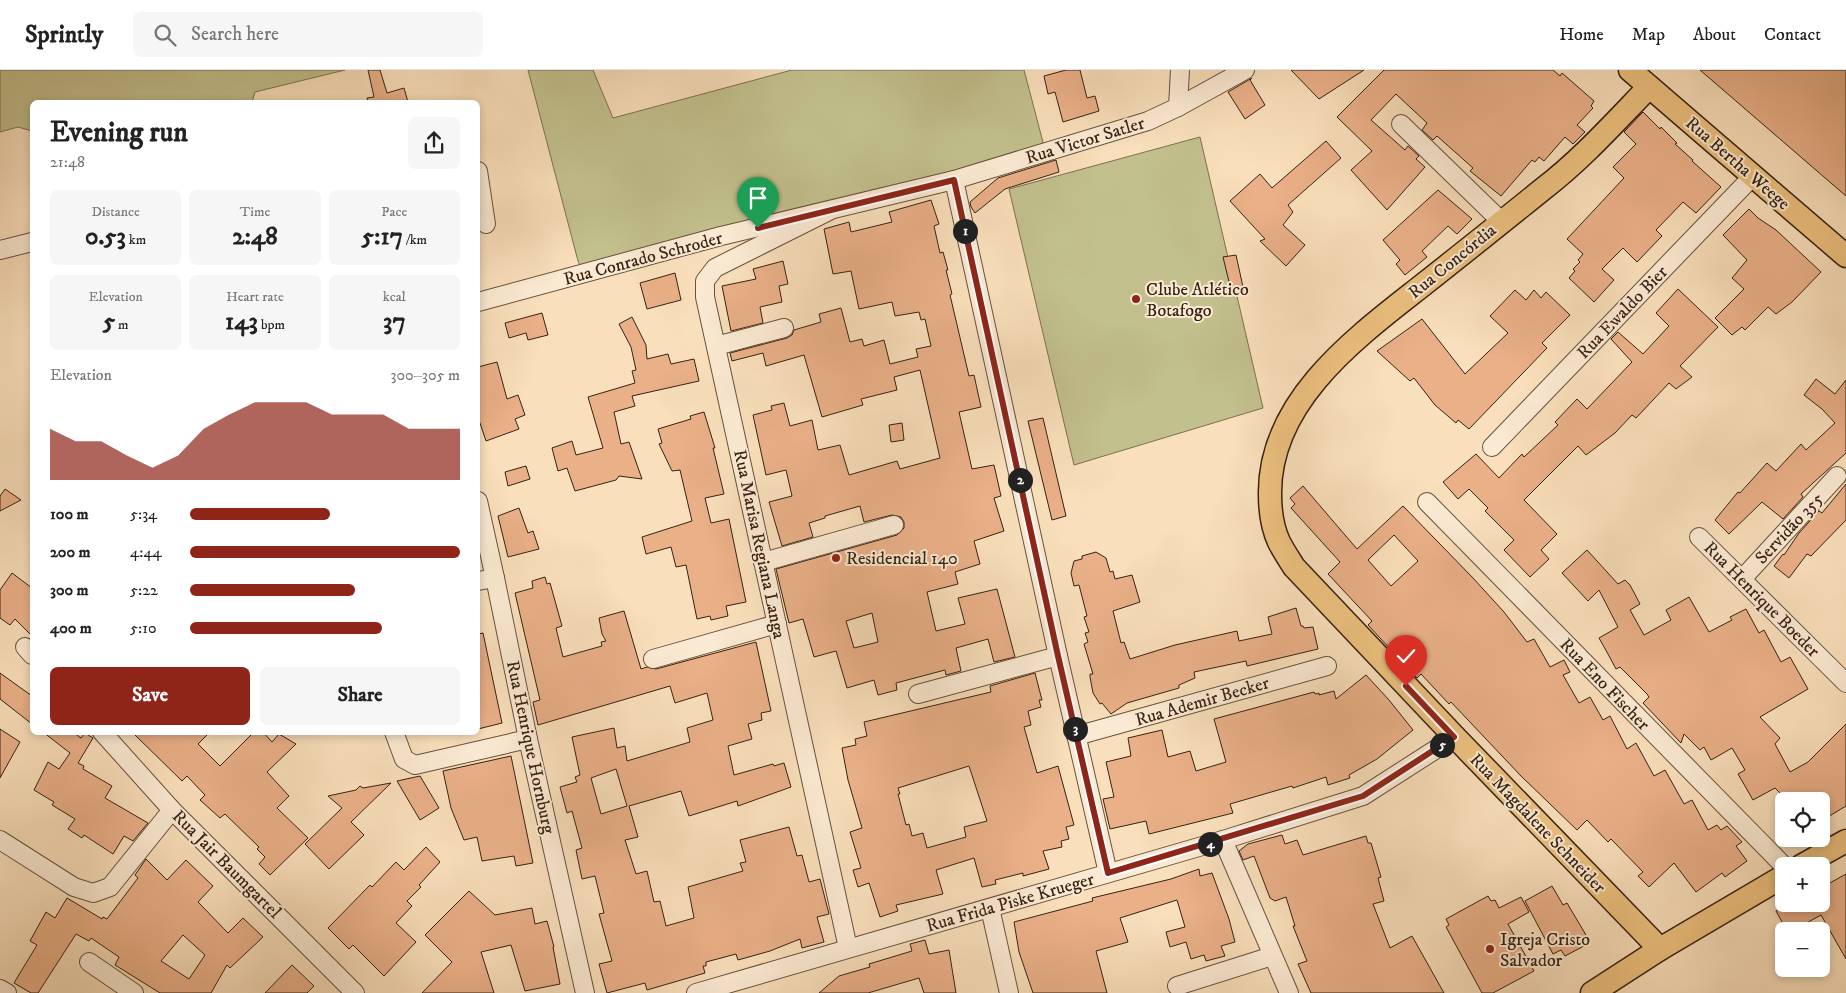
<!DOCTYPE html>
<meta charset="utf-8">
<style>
:root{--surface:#fff;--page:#f6f6f6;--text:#222;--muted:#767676;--line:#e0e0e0;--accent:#8f2418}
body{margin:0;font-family:"IM FELL DW Pica",serif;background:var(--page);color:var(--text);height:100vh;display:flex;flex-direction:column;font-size:19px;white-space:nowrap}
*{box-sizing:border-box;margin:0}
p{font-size:16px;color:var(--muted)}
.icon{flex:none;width:28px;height:28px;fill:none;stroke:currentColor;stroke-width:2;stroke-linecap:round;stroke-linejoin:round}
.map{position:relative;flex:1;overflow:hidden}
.side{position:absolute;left:30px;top:30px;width:450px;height:635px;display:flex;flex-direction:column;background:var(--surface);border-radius:8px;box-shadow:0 2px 8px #0003}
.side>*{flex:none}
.buttons{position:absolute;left:1775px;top:722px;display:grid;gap:10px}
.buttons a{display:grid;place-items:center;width:55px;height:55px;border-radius:8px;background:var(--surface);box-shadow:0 2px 8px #0003;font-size:25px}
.pin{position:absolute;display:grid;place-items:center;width:42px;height:42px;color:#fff;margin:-51px -21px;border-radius:50% 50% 50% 0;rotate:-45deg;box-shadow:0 0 5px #0007}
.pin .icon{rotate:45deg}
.km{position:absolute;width:25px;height:25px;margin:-12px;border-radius:50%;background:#222;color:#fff;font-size:14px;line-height:25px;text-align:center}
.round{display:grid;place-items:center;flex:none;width:52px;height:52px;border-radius:8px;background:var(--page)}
.summary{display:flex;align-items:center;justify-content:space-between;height:85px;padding:0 20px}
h1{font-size:28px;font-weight:700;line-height:38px}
.stats{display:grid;grid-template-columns:repeat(3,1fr);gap:8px;height:85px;padding:5px 20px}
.stats div{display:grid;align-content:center;border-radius:8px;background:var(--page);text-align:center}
.stats b{font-size:25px;font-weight:700}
.stats small{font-size:14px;font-weight:400}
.stats p{font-size:14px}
.chart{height:140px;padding:10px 20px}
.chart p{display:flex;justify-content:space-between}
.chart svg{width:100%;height:90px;margin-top:5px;fill:var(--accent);opacity:.7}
.action{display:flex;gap:10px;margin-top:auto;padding:10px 20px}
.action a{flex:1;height:58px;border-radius:8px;background:var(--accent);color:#fff;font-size:20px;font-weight:700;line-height:58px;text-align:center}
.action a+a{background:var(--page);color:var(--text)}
ul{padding:0 20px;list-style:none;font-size:16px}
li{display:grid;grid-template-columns:80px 60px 1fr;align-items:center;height:38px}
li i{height:12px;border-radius:6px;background:var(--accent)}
header{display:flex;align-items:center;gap:30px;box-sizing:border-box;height:70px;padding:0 25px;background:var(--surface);border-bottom:1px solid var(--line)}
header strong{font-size:24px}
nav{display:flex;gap:28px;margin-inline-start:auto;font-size:18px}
.search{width:350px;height:45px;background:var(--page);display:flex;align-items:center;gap:12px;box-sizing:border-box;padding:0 18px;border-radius:8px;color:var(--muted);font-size:19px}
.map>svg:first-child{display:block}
.green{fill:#c2c08d;stroke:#7c7150}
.building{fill:#eab088;stroke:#362213;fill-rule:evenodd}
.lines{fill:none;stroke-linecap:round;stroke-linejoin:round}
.minor-casing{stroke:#67513d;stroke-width:20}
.major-casing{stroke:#362213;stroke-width:25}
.minor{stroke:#fbead3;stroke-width:18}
.major{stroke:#ecc07e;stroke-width:22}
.route-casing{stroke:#fff;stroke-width:10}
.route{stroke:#8f2418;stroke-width:6}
.poi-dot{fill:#8f2418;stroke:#fbead3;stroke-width:2}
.labels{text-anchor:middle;stroke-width:4;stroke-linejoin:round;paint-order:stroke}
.street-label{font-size:18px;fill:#362213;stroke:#fbead3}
.poi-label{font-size:18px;fill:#362213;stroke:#fbead3;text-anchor:start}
</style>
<header>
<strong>Sprintly</strong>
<div class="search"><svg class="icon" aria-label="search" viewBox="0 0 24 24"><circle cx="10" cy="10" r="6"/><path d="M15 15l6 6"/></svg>Search here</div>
<nav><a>Home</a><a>Map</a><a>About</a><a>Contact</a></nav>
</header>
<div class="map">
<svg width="1846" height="923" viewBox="0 0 1846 923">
<rect width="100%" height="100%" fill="#f9dfbb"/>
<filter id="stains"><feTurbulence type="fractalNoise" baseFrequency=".004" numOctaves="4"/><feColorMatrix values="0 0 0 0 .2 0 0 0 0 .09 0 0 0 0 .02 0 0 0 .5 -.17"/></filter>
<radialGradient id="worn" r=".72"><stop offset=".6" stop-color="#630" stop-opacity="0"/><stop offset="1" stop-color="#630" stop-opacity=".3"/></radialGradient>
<g class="green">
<path d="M0,0h345l-90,22 -3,10h-220v29l-14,-4 -18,5z"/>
<path d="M528,0h65l20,48 179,-48h232l20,76 -221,61 -241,63 -4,-9z"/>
<path d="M1200,67l63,271 -189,57 -65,-276z"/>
</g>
<g class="building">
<path d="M368,0h12l7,23 17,-5 4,14h-40l-1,-4 7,-1z"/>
<path d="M1066,0h14l7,28 8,-2 4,15 -36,11 -8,-30 -7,2 -4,-18z"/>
<path d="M1291,0h73l-45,29z"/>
<path d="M1384,0h169l7,6 2,-3 32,28 -3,5 2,2 -16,17 8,7 -12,12 -8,-7 -21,24 -5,-4 -4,5 -3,-2 -31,36 -31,-25 3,-3 -36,-32 -4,4 -11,-10 5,-7 -31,-29 -25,26 34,30 3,-4 11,10 -3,3 9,8 -38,43 -36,-40 21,-19 -35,-34z"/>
<path d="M1700,0h146v126z"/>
<path d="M1252,8l-2,2 15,25 -20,14 -17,-27z"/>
<path d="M1643,42l17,17 1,-2 16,16 -2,1 18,16 -1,1 29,26 -25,26 -13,-11 -27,28 6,6 -25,26 -14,-14 -21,21 12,11 -20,22 -25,-24 6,-7 -2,-2 7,-7 -2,-2 5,-6 -16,-15 57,-61 -11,-11 23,-23 -12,-12z"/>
<path d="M1326,71l15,17 -53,47 5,7 -10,13 22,20 -19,21 -26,-25 5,-2 -35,-38 30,-27 12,14z"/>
<path d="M1056,90l3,12 -54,17 -30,24 -4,-6 -1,-5 28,-24z"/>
<path d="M1438,120l34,29 -15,15 -9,-8 -26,25 5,6 -22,18 -9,-11 4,-4 -17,-20z"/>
<path d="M931,130l8,24 -5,2 6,27 3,-1 5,18h-2l6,24 -2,1 19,81 5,-1 7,32 -22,5 13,57 22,-4 7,31 -7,2 10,33 -30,10 6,23 -25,8 3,12 -31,8 9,39 29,-7 -7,-26 39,-9 18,68 -21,5 -6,-23 -32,9 5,23 -15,4 -1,-5 -49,13 1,7 -19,5 -4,-15 -27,8 -11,-37 -22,6 -11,-38 -14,4 -13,-54 121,-34 7,-7v-6l-3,-5 -9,-2 -28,7 -4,-16 -35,10v2l-16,5 4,14 -31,9 -13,-44 23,-6 -6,-26 -20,5 -13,-60 19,-5 -1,-4 13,-3 6,23 22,-6 6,30 22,-5 9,30 48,-14 3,8 40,-11 -20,-88 -26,7 3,13 -36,9 2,6 -41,12 -18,-62 -38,11 -3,-13 -31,8 -2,-8 57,-15 5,-3 2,-5 27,-8 -2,-8 22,-6 9,34 12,-3 2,7 20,-6 6,24 28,-7 -2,-8 15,-3 -6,-27 -4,1 -2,-8 -24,4 -3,-14 -33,7 -8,-38 -18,3 -9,-45 25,-7 2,10 41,-10 -3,-10zM872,543l6,29 -24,6 -8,-27z"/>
<path d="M1749,139l9,9 18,12 45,42 -29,30 -16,12 -8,-7 -23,23 -3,-3 -10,8 -17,-17 29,-29 -12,-11 15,-18 -24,-25z"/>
<path d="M1236,185l7,32 -12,3 -8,-33z"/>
<path d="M783,191l5,23 -9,2 3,16 -22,5 3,16 -32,8 -9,-45 34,-7 -3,-10z"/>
<path d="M675,203l6,27 -34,9 -7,-26z"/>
<path d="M1678,219l40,38 -38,39 12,11 -16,12 -7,-6 -33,35 -4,-3 -17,18 -29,22 -8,-9 -54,54 33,34 -16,16 8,9 -19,18 -26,-27 10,-10 -29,-29 3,-3 -19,-19 -11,10 -15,-17 33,-28 23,24 23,-24 2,3 34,-32 -3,-3 22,-23 10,10 45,-47 -21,-23 7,-7 25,22 26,-28 -13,-13z"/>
<path d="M1515,220l11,10 8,-10 7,8 5,-6 24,23 -28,28 5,5 -78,81 -11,-9 -2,3 -21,-18 -21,-27 -4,3 -33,-30 45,-32 43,55 43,-41 -18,-17z"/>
<path d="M542,243l6,22 -20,5 -2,-7 -17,5 -4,-15z"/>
<path d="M632,247l14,28 1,14 21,-5 3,10 23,-5 5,22 -67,15 3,10 -21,6 7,32 8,-2 13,37 -23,-3 -3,4 -41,11 -8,-23 -9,3 -6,-23 20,-7 4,14 27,-7 -15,-51 47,-14 -3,-12 4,-1 -5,-23 -12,-23z"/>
<path d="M497,292l10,37 11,-4 7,20 -10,4 4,10 -33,12 -8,-24v-50z"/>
<path d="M1816,309l19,15 11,-14v73l-45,41 2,3 -20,22 -21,-17 -33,32 -14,-14 23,-28 2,1 27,-30 9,8 25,-27 5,6 29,-27 -13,-14 -18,-14z"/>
<path d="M704,342l11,36h-2l11,46 -19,4 6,25 18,-4 17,83 -20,4 2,10 -17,4 -1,-4 -13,3 -11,-54 -10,2 -5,-20 -25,7 -4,-17 50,-16 -12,-51 -8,1 -13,-27 3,-1 -4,-14 33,-10 -1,-3z"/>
<path d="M1043,348l23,98 -14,4 -24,-99z"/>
<path d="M902,353l2,17 -13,2 -2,-17z"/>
<path d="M526,396l4,13 -22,7 -3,-14z"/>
<path d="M1846,414v36l-35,36 -4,-2 -18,24 -15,-12 9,-12 1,1 15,-22 20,-22 3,2z"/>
<path d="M1303,416l54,63 46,-43 70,72 31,34 23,30 7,-3 16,28 14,-7 6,12 -7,3 16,28 11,-6 13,23 7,-4 17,33 9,-6 18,33 11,-6 19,34 8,-4 16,30 9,-5 4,5 6,-4 15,16 -6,4 11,15 -22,16 -3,-4 -26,19 -22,-29 -25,24 -11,-11 5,-4 -32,-33 -3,3 -21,-22 -10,10 -56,-54 -70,-74 -2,2 -28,-30 -4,4 -49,-53 4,-4 -44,-47 12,-12 -49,-54 4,-4 -5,-6zM1394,465l24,26 -27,25 -23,-26z"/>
<path d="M5,419l16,11 -21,11v-15z"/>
<path d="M519,438l9,25 5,-2 6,18 -31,8 -10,-41z"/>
<path d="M1587,480l31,34 7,-4 5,5 10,19 -10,6 14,25 27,-15 -5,-10 23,-13 20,35 23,-12 -2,-3 16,-8 13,24 5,-3 17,32 9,-5 18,32 -48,28 20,21 -5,6 15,28 18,-10 38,-38v82l-25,15v-20h-33l-13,-13 -22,12 -15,-26 7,-4 -13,-22 -21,12 -7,-13 -4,3 -16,-16 -3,9 -38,-40 6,-6 -2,-3 -27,-27 -4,2 -8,-15 -9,-16 19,-11 -19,-37 -11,11 -26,-28z"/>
<path d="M1096,482l10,6 4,14 3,-1 2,8 17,-4 8,27 -27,9 8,32 3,-1 6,17 45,-14 62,-14 2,10 33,-7 -4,-17 28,-9 5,18h2l1,2 9,-1 5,22 -71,17 -1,-5 -52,11 1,6 -16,7v3l-52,15 -16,11 -9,-11 -2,1 -7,-11 -3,-16v-3h3l-9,-30 4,-2 -3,-9 4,-1 -5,-15 3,-1 -8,-31 -5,1 -3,-13 3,-12 8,-2v-3z"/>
<path d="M12,503l20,15v48l-17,-17 -5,6 -10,-7v-28z"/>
<path d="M545,507l2,7 3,-1 12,43 -6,2 7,29 39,-11 -1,-4 5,-1 -4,-7 -3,-16 25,-7 17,58 6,-2 9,2 100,-27 15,69 -10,2 1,7 -14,4 4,15 -24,7 6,29 39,-11 1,2 10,-3 7,24 -53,19 -1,-5 -48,15 -8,-25 -52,15 9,31 -13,3 11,34 11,-3 7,31 6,-1 6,25 28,-8 -6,-31 55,-16 -3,-8 6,-1 -6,-22 49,-13 8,29 5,-1 7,27 11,-3 9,35 -12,3 7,25 -22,6 -2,-9 -30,12 -32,9 -2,-6 -30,8v4h-3l2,7 -58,17 -2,-7 -38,10 -8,-29 13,-3 -13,-47 5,-1 -9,-37 -13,3 -6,-29 6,-2 -10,-37 -5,2 -7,-26 17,-5 -2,-5 5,-2 -8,-38 42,-9 3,20 8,-2 2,15 63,-19 -3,-14 26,-8 -6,-27 -32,10 -5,-17 -132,39 -5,-23 7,-2 -25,-107 18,-5 -1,-7zM616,699l11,37 -26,8 -10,-36z"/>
<path d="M483,563l19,90 -24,6v-95z"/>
<path d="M0,603l32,23v28l-32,-25z"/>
<path d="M1035,603l7,27h-3l2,7 -13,4 3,14 -7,2 13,46 21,-7 16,59 -8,2 3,12 -8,2 1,6 -19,4 6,18 -26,7v-3l-28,7 1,4 -14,3 -8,-29 -38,12 7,24 -47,11 2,6 -18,6 -11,-34 -11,4 -5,-17 8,-2 -11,-36 12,-4 -14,-48 -6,-32 14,-3 -1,-6 12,-3 -3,-14 127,-30 -1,-6zM969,696l18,55 -23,6 2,10 -39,11 -4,-15 -11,3 -3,-12 -3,1 -8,-31h2l-2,-6z"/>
<path d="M1366,605l23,25 24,30 -36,29 -28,16 1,3 -22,7 -2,-8 -33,11 -1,-2 -62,18 3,9 -84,21 -3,-13 -36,8 -7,-30 11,-2 -8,-35 25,-6 -3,-18 34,-8 6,27 22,-6 6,20 30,-9 -12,-43 100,-27 1,2 4,-1v2l15,-4 2,8z"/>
<path d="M0,659l20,13 -20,36z"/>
<path d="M43,662h30l8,6 4,-5 8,5 -15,25 6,3 -1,3 29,17 -7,12 43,25 -15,18 -9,-5 -11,18 -29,-19 -2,3 -14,-9 7,-10 -23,-14 2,-3 -20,-12 14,-28 11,7 11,-16z"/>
<path d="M132,662h78l-12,12 22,22 34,-34h9l9,10 7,-8 17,10 -29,28 22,24 -12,12 31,30 -38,37 -11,-11 6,-7 -8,-8 2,-2 -34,-33 -5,4 -20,-18 5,-5 -18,-19 -5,5z"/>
<path d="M511,686l22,107 -17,3 -2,-10 -32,5 -5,-24 -13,3 -13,-32 -8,-37z"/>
<path d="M420,706l19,32 -19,12 -23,-39z"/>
<path d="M391,713l-40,39 13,13 -35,34 -24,-25 37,-36 -14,-12 28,-6 4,-4 3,2z"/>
<path d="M1282,765l3,9 12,-4 6,15 63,-19 2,7h3l10,34 -3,1 6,23 -11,3 17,44 22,-12 32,57h-133l-13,-29 9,-3 -14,-35h2l-9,-29 -11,4 -5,-3 -16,-42 -11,4 -4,-9 9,-7z"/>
<path d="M426,777l14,15 -21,23 2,2 -14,14 5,5 -16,17 20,19 -32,34 -31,-31 -4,4 -21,-21 42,-43 2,2 24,-25 8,8z"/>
<path d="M146,789l21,21 19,-20 27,26 -15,16 30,31 15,-15 20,19 -33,31 -3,-3 -16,28h-51l-45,-28 4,-8 -28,-19 -2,3 -13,-7 -38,59h-7l-17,-10 23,-38 -7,-4 16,-29 9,6 12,-20 35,21 1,-2 4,2 31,-41 -3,-3zM183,865l22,20 -16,24 -28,-18z"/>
<path d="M1199,799l1,7 12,-3 17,46 6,23 -14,4 4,10 -19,5 -2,-6 -13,4 -5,-17 -16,5 -4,-15 19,-5 -8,-27 -57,18 8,24 -32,9 11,42h-74l-14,-41 -5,-30 79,-21 -1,-3 79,-19z"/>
<path d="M1846,804v85l-25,-44 -29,16h-5l-11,-20 12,-7h33v-16z"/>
<path d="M1552,816l11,19 4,-2 19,32 -6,4 4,7 -19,10 -4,-6 -8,4 -28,-53z"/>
<path d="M469,821l26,24 37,-7 3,16 12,-3 7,26h-1l7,37 -35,7 -14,-46 -30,7 13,41h-72l30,-31 -27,-27z"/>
<path d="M1488,826l3,5 4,-1 4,8 22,-11 8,15 -21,12 26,47 -41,22h-11l-36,-66 3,-2 -3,-6z"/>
<path d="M925,870l4,14 20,-4 7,43h-32l-5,-15 -51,15h-49l20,-17 31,-9 -1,-3 43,-13 -2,-7z"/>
<path d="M292,895l22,21 -7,7h-42z"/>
</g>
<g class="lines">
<defs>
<g id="minor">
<path d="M1178,37l67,-37"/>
<path d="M1401,54l101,98"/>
<path d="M478,101l8,53"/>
<path d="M954,110l104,476 50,217"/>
<path d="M829,141l-114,57 -10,13v16l143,651"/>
<path d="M0,180l32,-8"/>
<path d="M478,232l243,-66 233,-56 194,-59 30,-14 2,-37"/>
<path d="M716,276l68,-18"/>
<path d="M1492,377l261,-271"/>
<path d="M478,431l17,77 33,161 57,254"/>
<path d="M1427,432l357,364"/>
<path d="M1699,467l147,146"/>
<path d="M763,492l131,-37"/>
<path d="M1742,509l95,-103"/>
<path d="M478,511l17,-3"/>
<path d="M25,577l7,8"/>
<path d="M653,589l124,-35"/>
<path d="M918,624l140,-38"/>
<path d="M102,662l70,78 183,183"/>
<path d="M394,662l10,27 11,6 113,-26"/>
<path d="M1076,666l251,-70"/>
<path d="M0,770l74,47 19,6 17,-6 62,-77"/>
<path d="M1223,770l66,153"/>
<path d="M990,838l19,85"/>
<path d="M89,892l45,31"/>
<path d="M1177,916l95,-30"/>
<path d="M0,919l7,4"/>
<path d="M696,923l527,-153 140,-44 92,-59"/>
</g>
<g id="major">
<path d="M1630,0l216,186"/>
<path d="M1649,17c-34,35 -67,72 -106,102 -41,33 -82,66 -124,99 -65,51 -150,114 -149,206 0,15 2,33 9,48 4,8 10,17 15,25l161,170 205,212"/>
<path d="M1801,796l45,-25"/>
<path d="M1592,923l68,-44 124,-73"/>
</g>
</defs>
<use href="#minor" class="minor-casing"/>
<use href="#major" class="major-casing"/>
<use href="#minor" class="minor"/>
<use href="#major" class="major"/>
</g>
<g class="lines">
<defs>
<path id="route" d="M758,158l196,-48 104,476 50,217 255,-77 91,-59 -48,-51"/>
</defs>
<use href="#route" class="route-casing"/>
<use href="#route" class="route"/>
</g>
<g class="poi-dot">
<circle cx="1136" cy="229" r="5"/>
<circle cx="836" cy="488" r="5"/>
<circle cx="1490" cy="879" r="5"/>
</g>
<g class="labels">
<g class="street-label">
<text transform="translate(1085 70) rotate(-17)" y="6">Rua Victor Satler</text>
<text transform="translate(1738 93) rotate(41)" y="6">Rua Bertha Weege</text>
<text transform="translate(643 188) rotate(-15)" y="6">Rua Conrado Schroder</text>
<text transform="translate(1452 191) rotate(-39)" y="6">Rua Concórdia</text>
<text transform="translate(1622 242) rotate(-46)" y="6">Rua Ewaldo Bier</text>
<text transform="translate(1789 458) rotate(-47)" y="6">Servidão 355</text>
<text transform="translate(760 474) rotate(78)" y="6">Rua Marisa Regiana Langa</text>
<text transform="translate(1762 529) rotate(45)" y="6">Rua Henrique Boeder</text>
<text transform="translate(1605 614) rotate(46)" y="6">Rua Eno Fischer</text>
<text transform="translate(1202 631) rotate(-16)" y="6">Rua Ademir Becker</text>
<text transform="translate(531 677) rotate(78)" y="6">Rua Henrique Hornburg</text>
<text transform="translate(1538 753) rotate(46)" y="6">Rua Magdalene Schneider</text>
<text transform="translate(227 794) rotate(45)" y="6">Rua Jair Baumgartel</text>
<text transform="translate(1010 832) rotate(-16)" y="6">Rua Frida Piske Krueger</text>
</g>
<g class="poi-label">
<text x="1146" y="225">Clube Atlético<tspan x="1146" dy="21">Botafogo</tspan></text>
<text x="846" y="494">Residencial 140</text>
<text x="1500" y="875">Igreja Cristo<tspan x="1500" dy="21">Salvador</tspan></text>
</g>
</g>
<rect width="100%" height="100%" filter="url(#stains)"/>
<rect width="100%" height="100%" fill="url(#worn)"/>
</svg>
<div class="buttons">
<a><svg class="icon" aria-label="locate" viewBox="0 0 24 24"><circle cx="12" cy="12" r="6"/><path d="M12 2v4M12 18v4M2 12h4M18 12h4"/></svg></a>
<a>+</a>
<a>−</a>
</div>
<div class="pin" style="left:758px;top:158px;background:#1e9e55"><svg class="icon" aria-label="arrive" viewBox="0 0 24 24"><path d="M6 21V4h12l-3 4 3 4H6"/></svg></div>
<div class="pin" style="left:1406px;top:616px;background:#d93025"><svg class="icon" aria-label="check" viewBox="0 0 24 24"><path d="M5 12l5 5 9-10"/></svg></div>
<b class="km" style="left:965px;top:161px">1</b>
<b class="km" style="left:1020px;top:410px">2</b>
<b class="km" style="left:1075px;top:659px">3</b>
<b class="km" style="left:1210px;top:774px">4</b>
<b class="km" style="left:1442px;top:675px">5</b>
<section class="side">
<div class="summary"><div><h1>Evening run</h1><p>21:48</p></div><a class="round"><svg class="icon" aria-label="share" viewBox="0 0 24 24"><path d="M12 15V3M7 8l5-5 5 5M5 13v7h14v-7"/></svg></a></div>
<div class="stats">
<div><p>Distance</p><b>0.53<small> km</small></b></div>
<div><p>Time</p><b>2:48</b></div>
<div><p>Pace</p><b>5:17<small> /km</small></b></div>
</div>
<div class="stats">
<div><p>Elevation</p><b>5<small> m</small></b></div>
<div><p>Heart rate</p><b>143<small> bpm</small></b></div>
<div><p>kcal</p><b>37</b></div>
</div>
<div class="chart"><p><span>Elevation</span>300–305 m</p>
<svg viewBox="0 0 160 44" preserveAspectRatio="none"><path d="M0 44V19L10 25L20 25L30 32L40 38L50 32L60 19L70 12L80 6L90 6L100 6L110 12L120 12L130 12L140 19L150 19L160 19V44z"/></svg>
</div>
<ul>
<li><b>100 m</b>5:34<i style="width:52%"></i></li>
<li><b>200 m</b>4:44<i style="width:100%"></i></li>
<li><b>300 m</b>5:22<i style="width:61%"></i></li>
<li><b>400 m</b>5:10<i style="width:71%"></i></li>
</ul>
<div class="action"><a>Save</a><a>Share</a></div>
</section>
</div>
